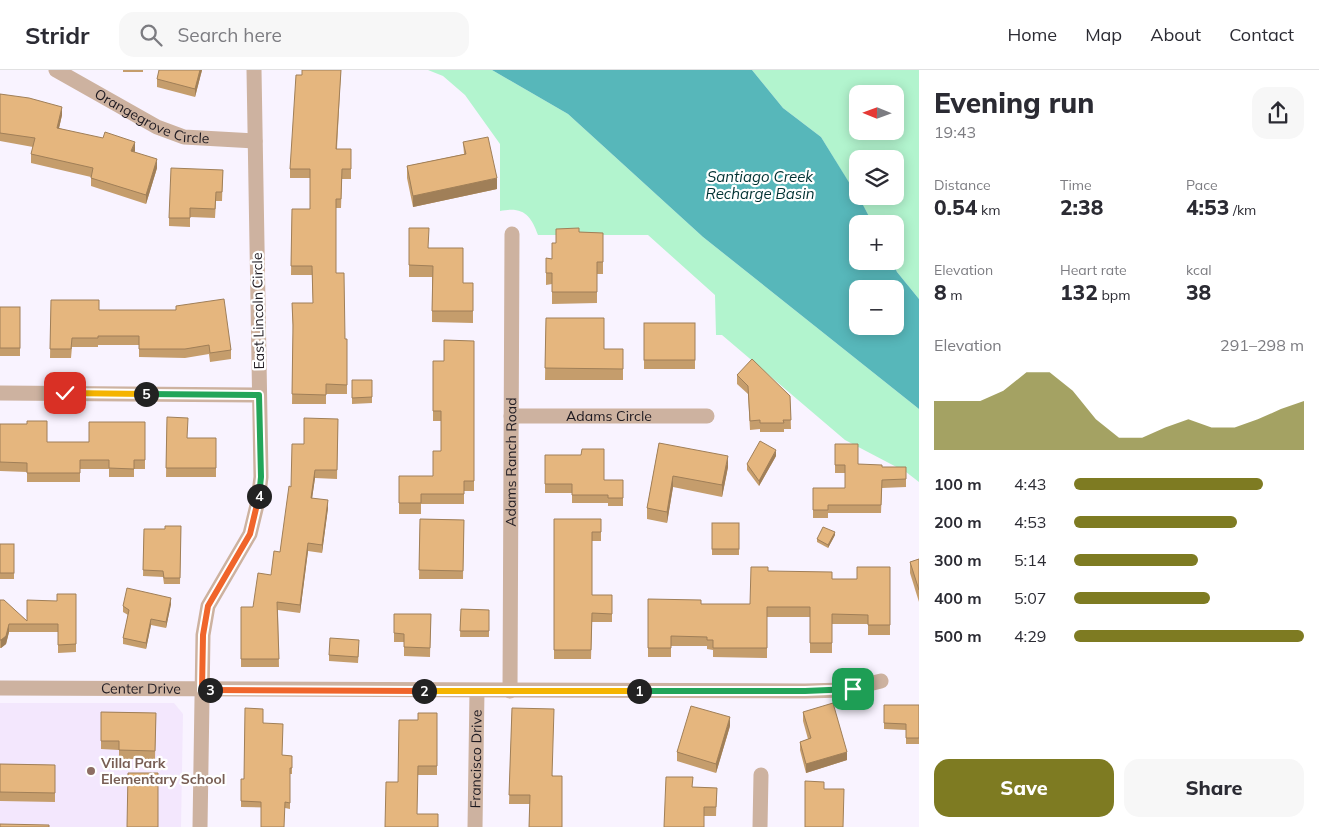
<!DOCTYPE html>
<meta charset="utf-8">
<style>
:root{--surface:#fff;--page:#f7f7f7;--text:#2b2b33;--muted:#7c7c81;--line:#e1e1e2;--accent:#7e7b22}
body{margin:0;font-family:Mulish,sans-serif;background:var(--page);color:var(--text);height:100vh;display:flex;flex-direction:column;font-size:19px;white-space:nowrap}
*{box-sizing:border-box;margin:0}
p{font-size:16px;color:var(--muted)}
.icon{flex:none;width:28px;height:28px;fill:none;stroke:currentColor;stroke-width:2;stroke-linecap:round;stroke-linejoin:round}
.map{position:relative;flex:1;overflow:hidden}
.side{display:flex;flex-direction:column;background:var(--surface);width:400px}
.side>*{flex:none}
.needle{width:32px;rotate:271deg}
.tools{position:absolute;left:849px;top:15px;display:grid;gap:10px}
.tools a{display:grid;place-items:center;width:55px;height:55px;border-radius:10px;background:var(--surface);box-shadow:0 2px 12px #0003;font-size:25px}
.pin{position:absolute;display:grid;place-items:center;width:42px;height:42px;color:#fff;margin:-21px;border-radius:10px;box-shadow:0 2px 8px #0006}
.km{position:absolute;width:25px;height:25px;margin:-12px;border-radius:50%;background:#222;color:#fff;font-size:14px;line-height:25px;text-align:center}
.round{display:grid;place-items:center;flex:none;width:52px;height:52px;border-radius:15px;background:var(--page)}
.overview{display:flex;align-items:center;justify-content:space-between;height:85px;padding:0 15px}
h1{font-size:28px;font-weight:800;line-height:38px}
.metrics{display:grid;grid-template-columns:repeat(3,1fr);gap:8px;height:85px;padding:5px 15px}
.metrics div{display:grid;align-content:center}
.metrics b{font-size:21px;font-weight:800}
.metrics small{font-size:14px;font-weight:400}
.metrics p{font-size:14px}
.chart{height:140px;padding:10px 15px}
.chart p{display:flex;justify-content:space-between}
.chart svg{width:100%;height:90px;margin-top:5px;fill:var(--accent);opacity:.7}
.cta{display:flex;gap:10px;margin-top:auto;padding:10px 15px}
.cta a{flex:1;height:58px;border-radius:15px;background:var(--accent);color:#fff;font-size:20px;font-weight:800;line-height:58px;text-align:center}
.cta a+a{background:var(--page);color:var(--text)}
ul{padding:0 15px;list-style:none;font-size:16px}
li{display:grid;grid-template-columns:80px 60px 1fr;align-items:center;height:38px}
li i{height:12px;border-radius:6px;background:var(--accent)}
header{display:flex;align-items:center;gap:30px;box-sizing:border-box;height:70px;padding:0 25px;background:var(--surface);border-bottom:1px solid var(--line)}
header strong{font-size:24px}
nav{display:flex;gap:28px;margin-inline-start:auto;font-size:18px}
.search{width:350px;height:45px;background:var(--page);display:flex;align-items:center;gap:12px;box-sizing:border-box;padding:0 18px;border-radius:15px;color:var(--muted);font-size:19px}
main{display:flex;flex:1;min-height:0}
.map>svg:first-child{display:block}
.built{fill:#f3e7fd}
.green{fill:#b2f4ce;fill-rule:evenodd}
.water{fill:#57b7ba;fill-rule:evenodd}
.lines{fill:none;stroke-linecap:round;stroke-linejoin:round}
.minor{stroke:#cdb2a0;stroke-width:15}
.wall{fill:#c59d6c}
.shaded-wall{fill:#a07f58}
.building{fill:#e5b67e;stroke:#a07f58}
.split-1-casing{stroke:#fff;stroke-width:10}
.split-2-casing{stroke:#fff;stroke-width:10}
.split-3-casing{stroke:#fff;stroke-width:10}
.split-4-casing{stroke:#fff;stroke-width:10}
.split-5-casing{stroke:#fff;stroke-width:10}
.split-6-casing{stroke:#fff;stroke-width:10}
.split-1{stroke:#22a559;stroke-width:6}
.split-2{stroke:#f5b400;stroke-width:6}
.split-3{stroke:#f0652b;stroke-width:6}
.split-4{stroke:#f0652b;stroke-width:6}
.split-5{stroke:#22a559;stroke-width:6}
.split-6{stroke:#f5b400;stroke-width:6}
.education-dot{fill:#8d6e63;stroke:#fff;stroke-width:2}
.labels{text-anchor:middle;stroke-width:4.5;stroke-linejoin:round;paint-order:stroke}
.street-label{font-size:14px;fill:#1e1a21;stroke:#fff}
.education-label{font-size:14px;font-weight:bold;fill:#785e54;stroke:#fff;text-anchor:start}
.water-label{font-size:15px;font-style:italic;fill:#003132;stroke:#fff}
</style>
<header>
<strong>Stridr</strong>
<div class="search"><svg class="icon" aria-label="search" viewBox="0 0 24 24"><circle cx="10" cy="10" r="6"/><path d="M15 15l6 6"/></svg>Search here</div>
<nav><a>Home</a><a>Map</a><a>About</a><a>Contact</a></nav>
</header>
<main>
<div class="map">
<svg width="919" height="757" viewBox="0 0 919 757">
<rect width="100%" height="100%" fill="#f9f3ff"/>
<path class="built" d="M0,633h174l9,11 -2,113h-181z"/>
<g class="green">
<path d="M428,0h64l76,44 135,123 216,172v73l-13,-10 -61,-32 -123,-105h-6l-1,-40 -67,-60h-110c-7,-20 -15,-29 -38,-24v-67l-35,-49 -22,-19z"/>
<path d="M752,0h167v229l-22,-27 -5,-11h3v-37h-22l-15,-28h37v-37h-37l-1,37 -36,-59 -38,-29zM858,24h37v37h-37z"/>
</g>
<path class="water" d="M492,0h260l31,38 38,29 42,68 10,19h-15v37h34l5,11 22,27v110l-216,-172 -135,-123zM858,219h37v37h-37z"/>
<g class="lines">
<g class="minor">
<path id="s1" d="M56,0l101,57 27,10 71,4"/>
<path d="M0,323l259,2"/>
<path id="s2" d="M511,346h196"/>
<path id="s3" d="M0,618l805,3 39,-1 37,-9"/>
<path id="s4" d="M510,621l2,-457"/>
<path d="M200,757l3,-192 5,-29 42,-72 8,-33 3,-24 -7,-407"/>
<path id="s5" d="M475,757l2,-136"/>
<path d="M760,757l1,-52"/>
</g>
</g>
<g class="wall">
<rect x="123" y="0" width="20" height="2"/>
<path d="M202,0l-7,27 -38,-10v-8z"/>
<path d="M341,0l-4,79h14v30h-9l-1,29h-5v65l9,66h2v55h-21v10h-34l1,-71 -1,-30h21l-1,-28h-21l1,-66h18v-31h-20v-9z"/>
<path d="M0,24l62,21 -3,13 76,23 -1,1 23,16 -11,36 -55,-18v-9l-60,-14v-9l2,-7 -33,-6z"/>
<path d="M463,72l34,47 -84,18 -6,-29v-12l57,-12z"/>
<path d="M223,100l-1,31h-6l-1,17 -25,-1v10l-21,-1v-8z"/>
<path d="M409,158l54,55h10v40l-41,-1v-45h-23z"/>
<path d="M579,162l24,1v41h-6v29l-45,1v-20l-6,1v-27l6,1 4,-16z"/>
<path d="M51,230l48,10h77v-4l55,44v9l-21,3 -1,-8 -24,4 -46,-1v-12h-41v2h-26l-1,11h-21z"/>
<rect x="0" y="237" width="20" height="49"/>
<path d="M546,248l58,31h19v31h-78z"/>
<rect x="644" y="253" width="51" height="46"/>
<path d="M474,271v150h-10v13h-43v10h-22v-38h34l8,-25v-30h-8v-60h11z"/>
<path d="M737,305l53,21 1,33h-7v3h-24v-3l-10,1 -2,-36 -11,-10z"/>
<path d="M352,310h20v23l-20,1z"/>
<path d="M167,347l20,21h29v39h-50z"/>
<path d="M338,349l-1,60 -22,-1 -3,20 16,10 -6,45 -14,-2 -8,62 -22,-3 1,57h-38v-60h12l18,-32 9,-23 11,-65 13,-43z"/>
<path d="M145,352v47h-11v8h-25v-8h-29v13h-53v-10l-27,-1v-47l47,18h42z"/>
<path d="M659,373l69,24 -6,30 -49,-10 -6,36 -20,-4v-11z"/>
<path d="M835,374l23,20 24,3h24v20l-24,1 -1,25h-53v5h-15v-30h32v-15h-10z"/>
<path d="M545,385l59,25h19v26h-15v-3h-36v-10h-27z"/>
<path d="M776,386l-17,30 -12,-16v-6z"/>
<path d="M420,449l44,1 -1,59h-44z"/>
<path d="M554,449h47v22h-9v54h20v27h-20l-1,37h-37z"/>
<rect x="712" y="453" width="27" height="32"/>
<path d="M181,456l-1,58h-16l-1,-7 -20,-1 1,-47h21z"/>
<path d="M835,465l-7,13 -11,-6v-3z"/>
<rect x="0" y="474" width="14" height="35"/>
<path d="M919,489v43l-9,-29v-11z"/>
<path d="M890,497v68h-22v-11h-36v29h-22v-36h-43v41l-54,-1v-7l-6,-1v-3h-36v11h-23v-58l53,5h49l18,-33 64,8h25z"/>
<path d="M76,524v58l-18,1v-21h-49l-3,12 -5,4h-1v-48l27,21z"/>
<path d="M171,534l-5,24 -15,-3 -5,24 -23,-5v-6l5,-23 -5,-3v-6z"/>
<path d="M461,539l28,1v27h-29z"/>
<path d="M394,544h37l-1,43 -26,-1v-14h-10z"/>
<path d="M359,576l-1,17 -29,-2v-6z"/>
<path d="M884,635h35v39h-13v-14l-22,-1z"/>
<path d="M512,638l41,68 9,51h-33l1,-23h-21z"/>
<path d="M101,642l55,1 -1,46h-36v-9l-18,-1z"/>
<path d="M803,642l44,48 -41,13 -6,-23v-8l8,-3 -5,-18z"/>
<path d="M437,643v62h-19l-33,52 13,-45 20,-62z"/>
<path d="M263,653l19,32 10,1v18h-2v35l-5,-1 -44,-1v-28h3z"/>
<path d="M730,656l-14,47 -39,-12v-9z"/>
<path d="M0,694l55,1v37l-55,-1z"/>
<path d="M693,717l24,1 -1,28h-12z"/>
</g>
<g class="shaded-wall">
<path d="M200,0h2l-7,27v-8z"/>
<path d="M62,37v8l-5,22v-9z"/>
<path d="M135,72v9l-4,9v-9z"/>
<path d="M157,89v9l-11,36v-9z"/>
<path d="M497,108v11l-84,18v-11z"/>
<path d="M776,380v6l-17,30v-5z"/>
<path d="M728,386v11l-6,30v-12z"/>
<path d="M315,400v8l-4,28v-8z"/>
<path d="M673,406v11l-6,36v-11z"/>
<path d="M328,430v8l-6,45v-8z"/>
<path d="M835,462v3l-7,13v-3z"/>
<path d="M308,473v8l-8,62v-8z"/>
<path d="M171,528v6l-5,24v-6z"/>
<path d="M151,549v6l-5,24v-6z"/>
<path d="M9,554v8l-3,12 -5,4v-8z"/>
<path d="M730,647v9l-14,47v-9z"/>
<path d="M847,682v8l-41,13v-9z"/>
</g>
<g class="building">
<path d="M159,0h41l-5,19 -38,-10z"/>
<path d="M302,0h39l-5,79h15v20h-9l-1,30h-5v74h8l1,66h2v46l-21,-1v11l-34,-1 1,-69 -1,-22h21l-1,-37h-21l1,-57h18v-40h-20l6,-94h6z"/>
<path d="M0,24l29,4 33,9 -5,21 46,10 2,-6 30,10 -4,9 26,8 -11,36 -55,-17 2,-10 -62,-14 4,-16 -35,-5z"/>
<path d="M488,67l9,41 -84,18 -6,-30 59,-12 -3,-12z"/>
<path d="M171,98l52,2 -1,22h-6l-1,17 -25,-1v10h-21z"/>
<path d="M409,158h20l-1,20h35v35h10v28h-41l1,-45 -24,-1z"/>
<path d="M579,158v4l24,1v29h-6v30h-45v-19h-6v-15l6,1v-16h4v-14z"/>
<path d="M224,229l7,51 -21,3 -1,-8 -24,4h-46v-13h-41v2h-26l-1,11h-21l1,-49h48v10h77v-4z"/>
<rect x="0" y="237" width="20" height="41"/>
<path d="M546,248h58v31h19v20l-78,-1z"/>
<rect x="644" y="253" width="51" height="37"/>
<path d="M444,270l30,1v140h-10v13h-43v9h-22v-27h34v-25h8v-40h-8v-50h11z"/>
<path d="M752,289l38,37 1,24h-8l1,3h-24v-3l-10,1 -2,-35 -11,-11z"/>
<path d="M352,310h20v17l-20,1z"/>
<path d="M167,347l21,1 -1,20h29v30h-50z"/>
<path d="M304,348l34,1 -1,51h-22l-4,28 17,2 -6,45 -14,-2 -8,62 -23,-3 2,57h-38v-52h12l5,-34 13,2 3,-24 6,1 9,-66 2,1 1,-43h12z"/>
<path d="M27,351h20v21h42v-20h56v38h-11v9l-25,-1v-8h-29v13h-53v-10l-27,-1v-38h27z"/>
<path d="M760,371l16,9 -17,31 -12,-17z"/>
<path d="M659,373l69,13 -6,29 -49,-9 -6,36 -20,-4z"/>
<path d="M835,374h23v20l24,1v2h24v12l-24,1 -1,25h-53v5h-15v-22h32v-23h-10z"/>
<path d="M582,379h22v31h19v18h-15v-3h-36v-11h-27v-29h36z"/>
<path d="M420,449l44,1 -1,51 -44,-1z"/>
<path d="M554,449h47v13h-9v63h20v19l-20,-1 -1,37h-37z"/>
<rect x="712" y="453" width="27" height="26"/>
<path d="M165,456h16l-1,52h-16l-1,-7 -20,-1 1,-41h21z"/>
<path d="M823,457l12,5 -7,13 -11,-6z"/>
<rect x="0" y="474" width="14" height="29"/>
<path d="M919,489v31l-9,-28z"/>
<path d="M751,497h17v4l64,1v7h25v-12h33v58h-22v-10l-36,-1v29h-22v-36h-43v41h-54v-8h-6v-3l-36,-1v12h-23v-49l53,1v4h49z"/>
<path d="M127,518l44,10 -5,24 -15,-3 -5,24 -23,-5 6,-28 -6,-4z"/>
<path d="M57,524h19v50l-18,1v-21h-49l-3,12 -5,4h-1v-40h4l23,21v-21l30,1z"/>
<path d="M461,539l28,1v21h-29z"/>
<path d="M394,544h37l-1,34 -26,-1v-13l-10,-1z"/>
<path d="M330,568l29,2 -1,17 -29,-2z"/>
<path d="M833,633l14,49 -41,12 -6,-22 11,-4 -8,-26z"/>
<path d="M884,635h35v33h-13v-14l-22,-1z"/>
<path d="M691,636l39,11 -14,47 -39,-12z"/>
<path d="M245,638l18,1v14l20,1 -1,31 10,1v12h-2v35l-5,-1 -1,25h-23v-25l-20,-1v-22h3z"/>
<path d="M512,638l42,1 -2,67h10v51h-33l1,-32h-21z"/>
<path d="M101,642l55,1 -1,38 -36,-1v-9h-18z"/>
<path d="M418,643h19v53h-19l-1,48h21v13h-53l1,-45h12l1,-62h19z"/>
<path d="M0,694l55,1v28l-55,-1z"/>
<path d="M128,703h30v54h-31z"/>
<path d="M666,707h27l-1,10 25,1 -1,19h-12v20h-40z"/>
<path d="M805,711l19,1v7h20l-1,38h-38z"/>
<path d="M0,754l49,1v2h-49z"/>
</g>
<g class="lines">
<defs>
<path id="split-1" d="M639,621h166l48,-2"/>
<path id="split-2" d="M424,621h215"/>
<path id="split-3" d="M210,620l214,1"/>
<path id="split-4" d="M210,620h-8l1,-55 5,-29 42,-72 9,-38"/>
<path id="split-5" d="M146,324l113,1 2,82 -2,19"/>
<path id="split-6" d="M65,323l81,1"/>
</defs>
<use href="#split-1" class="split-1-casing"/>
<use href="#split-2" class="split-2-casing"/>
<use href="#split-3" class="split-3-casing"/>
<use href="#split-4" class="split-4-casing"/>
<use href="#split-5" class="split-5-casing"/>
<use href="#split-6" class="split-6-casing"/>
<use href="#split-1" class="split-1"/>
<use href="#split-2" class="split-2"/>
<use href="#split-3" class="split-3"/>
<use href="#split-4" class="split-4"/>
<use href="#split-5" class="split-5"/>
<use href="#split-6" class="split-6"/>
</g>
<circle class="education-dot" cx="91" cy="701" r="5"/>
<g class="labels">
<g class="street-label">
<text dy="5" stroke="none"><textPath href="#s1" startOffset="108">Orangegrove Circle</textPath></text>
<text transform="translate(258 241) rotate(-91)" y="5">East Lincoln Circle</text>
<text dy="5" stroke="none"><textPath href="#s2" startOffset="98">Adams Circle</textPath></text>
<text dy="5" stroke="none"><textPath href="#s4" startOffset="229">Adams Ranch Road</textPath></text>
<text dy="5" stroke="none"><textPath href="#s3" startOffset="141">Center Drive</textPath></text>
<text dy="5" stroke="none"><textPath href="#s5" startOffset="68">Francisco Drive</textPath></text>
</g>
<g class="education-label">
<text x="101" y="698">Villa Park<tspan x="101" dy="16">Elementary School</tspan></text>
</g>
<g class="water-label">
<text x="760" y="112">Santiago Creek<tspan x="760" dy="17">Recharge Basin</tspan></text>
</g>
</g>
</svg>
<div class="tools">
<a><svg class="needle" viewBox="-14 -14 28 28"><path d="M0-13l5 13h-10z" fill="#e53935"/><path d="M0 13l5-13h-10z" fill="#7c7c81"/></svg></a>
<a><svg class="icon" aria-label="layers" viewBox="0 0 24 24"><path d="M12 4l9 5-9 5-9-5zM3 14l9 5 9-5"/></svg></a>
<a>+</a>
<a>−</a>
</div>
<div class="pin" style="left:853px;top:619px;background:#1e9e55"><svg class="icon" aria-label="arrive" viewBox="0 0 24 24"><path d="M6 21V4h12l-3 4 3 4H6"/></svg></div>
<div class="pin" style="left:65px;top:323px;background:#d93025"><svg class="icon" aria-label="check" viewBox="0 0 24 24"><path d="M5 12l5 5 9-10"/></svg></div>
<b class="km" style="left:639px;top:621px">1</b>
<b class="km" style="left:424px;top:621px">2</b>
<b class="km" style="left:210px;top:620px">3</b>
<b class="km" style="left:259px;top:426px">4</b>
<b class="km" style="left:146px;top:324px">5</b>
</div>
<section class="side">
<div class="overview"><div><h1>Evening run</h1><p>19:43</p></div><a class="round"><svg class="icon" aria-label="share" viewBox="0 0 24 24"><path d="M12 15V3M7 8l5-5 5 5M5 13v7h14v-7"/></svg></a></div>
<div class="metrics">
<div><p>Distance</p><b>0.54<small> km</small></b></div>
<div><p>Time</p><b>2:38</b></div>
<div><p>Pace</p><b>4:53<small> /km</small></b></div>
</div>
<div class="metrics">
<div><p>Elevation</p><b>8<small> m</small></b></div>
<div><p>Heart rate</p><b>132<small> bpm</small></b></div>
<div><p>kcal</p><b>38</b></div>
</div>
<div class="chart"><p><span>Elevation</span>291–298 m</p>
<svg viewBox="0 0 160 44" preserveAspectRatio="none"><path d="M0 44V20L10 20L20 20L30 15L40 6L50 6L60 15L70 29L80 38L90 38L100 33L110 29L120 33L130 33L140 29L150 24L160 20V44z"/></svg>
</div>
<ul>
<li><b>100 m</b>4:43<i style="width:82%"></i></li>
<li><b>200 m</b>4:53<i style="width:71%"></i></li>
<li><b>300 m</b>5:14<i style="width:54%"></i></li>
<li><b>400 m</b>5:07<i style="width:59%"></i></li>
<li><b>500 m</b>4:29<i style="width:100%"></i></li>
</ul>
<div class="cta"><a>Save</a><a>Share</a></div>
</section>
</main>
